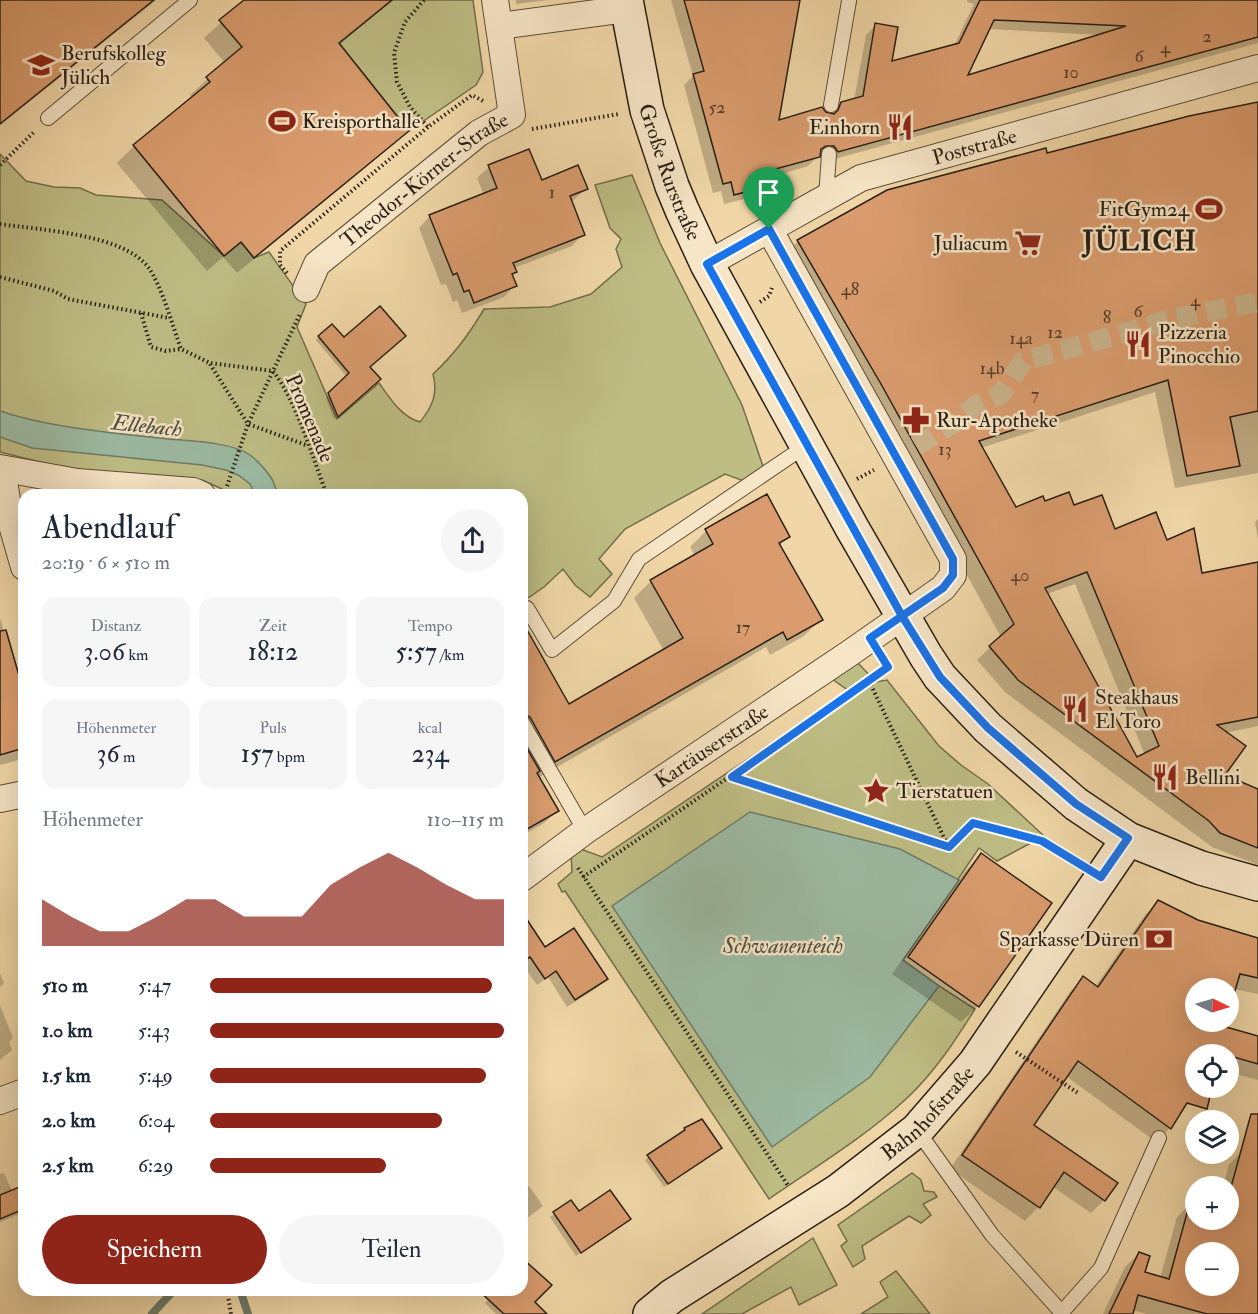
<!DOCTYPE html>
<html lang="de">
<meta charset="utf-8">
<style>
:root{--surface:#fff;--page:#f6f6f7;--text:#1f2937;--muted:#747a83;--accent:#8f2418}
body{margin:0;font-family:"IM FELL Double Pica",serif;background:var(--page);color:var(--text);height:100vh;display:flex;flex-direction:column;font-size:22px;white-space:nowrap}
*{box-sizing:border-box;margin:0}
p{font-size:20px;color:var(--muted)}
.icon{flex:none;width:33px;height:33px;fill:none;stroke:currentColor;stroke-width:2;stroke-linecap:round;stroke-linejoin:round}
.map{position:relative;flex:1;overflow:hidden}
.side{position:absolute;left:18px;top:489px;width:510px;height:807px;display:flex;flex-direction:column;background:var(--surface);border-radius:18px;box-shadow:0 6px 24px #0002}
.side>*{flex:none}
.needle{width:39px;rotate:95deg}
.tools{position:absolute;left:1185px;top:978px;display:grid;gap:12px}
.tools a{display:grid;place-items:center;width:54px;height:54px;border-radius:50%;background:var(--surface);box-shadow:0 6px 24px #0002;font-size:30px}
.pin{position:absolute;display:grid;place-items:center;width:51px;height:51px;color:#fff;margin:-62px -26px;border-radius:50% 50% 50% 0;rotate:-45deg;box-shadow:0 0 6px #0007}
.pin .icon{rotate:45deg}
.round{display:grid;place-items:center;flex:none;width:63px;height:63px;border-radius:32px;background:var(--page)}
.headline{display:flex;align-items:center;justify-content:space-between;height:102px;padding:0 24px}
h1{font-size:33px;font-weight:600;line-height:45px}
.metrics{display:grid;grid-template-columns:repeat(3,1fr);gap:9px;height:102px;padding:6px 24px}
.metrics div{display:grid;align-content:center;border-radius:15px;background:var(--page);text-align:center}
.metrics b{font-size:26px;font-weight:600}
.metrics small{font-size:16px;font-weight:400}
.metrics p{font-size:16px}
.chart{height:168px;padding:12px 24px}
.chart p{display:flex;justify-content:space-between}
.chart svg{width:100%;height:108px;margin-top:6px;fill:var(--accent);opacity:.7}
.button{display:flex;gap:12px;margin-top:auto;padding:12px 24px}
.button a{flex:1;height:69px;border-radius:36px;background:var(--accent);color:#fff;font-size:24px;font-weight:600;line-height:69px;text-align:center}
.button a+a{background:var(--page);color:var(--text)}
ul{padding:0 24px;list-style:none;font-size:20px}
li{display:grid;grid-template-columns:96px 72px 1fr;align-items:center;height:45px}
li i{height:15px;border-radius:8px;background:var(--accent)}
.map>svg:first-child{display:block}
.green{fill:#bebd84;stroke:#736e4c;stroke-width:1.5}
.water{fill:#9cbaa2;stroke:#6e7c69;stroke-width:1.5}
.shadow{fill:#0003;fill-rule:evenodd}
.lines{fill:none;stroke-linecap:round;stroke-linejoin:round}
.stream{stroke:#6e7c69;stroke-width:8}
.building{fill:#da9c6e;stroke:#281f14;stroke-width:1.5;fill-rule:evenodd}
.pedestrian-tunnel{stroke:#c9b28a;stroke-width:20;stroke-dasharray:20 10;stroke-linecap:butt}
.service-casing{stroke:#5a4d39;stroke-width:16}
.minor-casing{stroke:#5a4d39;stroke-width:28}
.secondary-casing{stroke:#281f14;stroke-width:36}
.path{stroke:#281f14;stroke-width:4;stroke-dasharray:1.5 3;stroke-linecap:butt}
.service{stroke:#f6e5c6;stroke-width:14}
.minor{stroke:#f6e5c6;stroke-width:26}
.secondary{stroke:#f6e5c6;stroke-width:33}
.route-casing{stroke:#fff;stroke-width:12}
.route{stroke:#1a73e8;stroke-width:8}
.labels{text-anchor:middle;stroke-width:5;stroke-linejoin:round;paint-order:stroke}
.number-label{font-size:18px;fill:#543e2a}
.poi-label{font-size:21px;fill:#281f14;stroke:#f6e5c6;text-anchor:start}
.street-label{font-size:21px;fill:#281f14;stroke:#f6e5c6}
.water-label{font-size:22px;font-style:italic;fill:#4b4e3f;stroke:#f6e5c6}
.district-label{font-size:27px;font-weight:bold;letter-spacing:1.5px;fill:#281f14;stroke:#f6e5c6}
</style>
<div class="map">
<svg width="1258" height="1314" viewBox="0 0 1258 1314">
<rect width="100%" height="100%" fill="#f1d7a7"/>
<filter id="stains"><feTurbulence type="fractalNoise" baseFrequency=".00333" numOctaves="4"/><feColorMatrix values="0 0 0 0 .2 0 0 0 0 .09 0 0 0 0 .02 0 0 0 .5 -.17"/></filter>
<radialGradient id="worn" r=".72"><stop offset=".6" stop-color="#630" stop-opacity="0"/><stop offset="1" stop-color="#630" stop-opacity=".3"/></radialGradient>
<g class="green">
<path d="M392,0h81l10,72 -7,13 -67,46 -27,-33 -28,-3 16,-13 -12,-15 -36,-10z"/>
<path d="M0,154l26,27 28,6 26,1 16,7 66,5 62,56 17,-14 13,16 15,-6 37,52 -9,23 40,92 42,-36c11,15 22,34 41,39 13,-16 18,-29 13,-48 21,-19 37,-41 51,-65l66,-2 41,-13 31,-27 -6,-18 5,-10 -11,-11 -15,-43 37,-10 28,68 82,162 23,67 -16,11 -24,-9 -100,55 -26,30 13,15 -22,23 -15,-12 -12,-16 -19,18 -22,15v-107h-294l-6,-6 -20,-9 -125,-9 -77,-19z"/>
<path d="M856,661l20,21 11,-2 52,66 22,19 27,19 56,52 -47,25 -18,-13 -76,112 36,26 36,23c-20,32 -41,64 -69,90 -41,38 -91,68 -137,100l-204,-308 -3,1 -4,-8 14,-12 -1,-18 10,-5 21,8 247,-166 -17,-12z"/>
<path d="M912,1173l9,7 3,11 10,1 3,5 -14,7 8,11 -10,8 -12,-7 -47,30 3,13 -12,8 -12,-21 6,-5 -9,-16z"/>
<path d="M813,1238l24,47 -38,20 -8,-18 -49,27h-40z"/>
<path d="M896,1271l34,43h-69l27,-17 -8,-15z"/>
</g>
<g class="water">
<path d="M0,411c50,17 115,22 168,28 23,2 63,3 82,16 7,5 17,16 22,24 3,6 3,11 8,16h-25l-5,-11 -12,-9 -12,-5 -24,-5 -170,-17 -32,-11z"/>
<path d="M750,812l150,37 59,31 -56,80 36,26 -69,91 -98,70 -160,-241z"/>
</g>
<g class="shadow">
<path d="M0,0h156l-156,125z"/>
<path d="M246,0h147l-54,45 68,85 -17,17 -153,126 -14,-16 -16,14 -90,-108 17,-17 59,-48 -3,-3 35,-32 -21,-25z"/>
<path d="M516,0h32l-32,4z"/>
<path d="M671,0h128l-22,122 48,-8 5,1 11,-12 13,-3 12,-65 10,-10 14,38 64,-17 20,-42 -7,-2v-2h291v43l-431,118 -4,-5 -4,-1 -11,11 -40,12 2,7 -10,10 -36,9 -3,-13 -8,2 -29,-108 9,-9zM988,29l113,6 -136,42z"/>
<path d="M1258,104v371v-2l-83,15 -20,-96 -174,56 34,61 29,-6 30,4 40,24 52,11 35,32 57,-10v162l-33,7 -2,43 35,15v74l-46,-18 -207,-155 -28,-32 24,-23 -132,-240 -84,-143 13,-13 248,-86zM1075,584l70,171 -8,4 -90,-165z"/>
<path d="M489,167l52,15 45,7 -15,13 12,32 -11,12 -58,22 1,3 -4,4 4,10 -11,12 -42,16 -5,-13 -4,2 -7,-18 -5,1 -22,-57 11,-12 54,-21 -7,-17z"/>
<path d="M332,326l47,53 -45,40 -8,-21 21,-21 -31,-37z"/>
<path d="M1258,519v20l-3,-17z"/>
<path d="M706,531l83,5 -10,10 42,73 -17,17 -34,19 -4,-8 -228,131 19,33 -13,12 -22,13v-212l46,82 96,-55 -30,-53 17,-17 44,-25 -5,-9z"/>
<path d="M0,618l24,83v54l-5,5 -19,5z"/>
<path d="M981,855l-3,151 -17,16 -69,-48 73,-103z"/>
<path d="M1158,902l39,20 61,18v54l-25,-5 -37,-1v34h29l-1,6 34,9v43l-30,-8v-18h-32l-3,37 -23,37 -14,14 -90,-66 -34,49 72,75 -13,13 -38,-26 -15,20 -13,14 -75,-52 120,-177 13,-14 12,9 50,-72z"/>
<path d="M522,919l23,31 61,29 -8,8 -31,20 -19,-30 -11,8 -15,-21z"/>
<path d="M0,973l4,10 -4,4z"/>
<path d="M0,1005l13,33 -4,4 3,8 -12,10z"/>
<path d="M685,1129l32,22 -53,36 -19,-27z"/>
<path d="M1242,1151l16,5v158h-111l-15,-4 -1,4h-28l22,-47 14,-14 4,20 17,5 17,-61 14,-14 5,17h32v-34h-5l6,-21zM1196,1252h32v34h-32z"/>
<path d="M4,1173l8,18 12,-4v25l-24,10v-48z"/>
<path d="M529,1186l14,20 -21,16v-31z"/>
<path d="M571,1202l8,11 46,10 -49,33 -26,-39z"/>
<path d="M522,1265l11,37 -2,12h-35l-11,-11 12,-13h25z"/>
</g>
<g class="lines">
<g class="stream">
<path d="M240,1290l8,24"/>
<path d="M152,1314l22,-24"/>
</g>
</g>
<g class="building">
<path d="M0,0h154l-154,124z"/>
<path d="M244,0h148l-53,43 70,88 -155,127 -13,-16 -17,14 -91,-111 77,-63 -4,-5 36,-30 -23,-27z"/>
<path d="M684,0h116l-21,120 43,-13 4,5 8,2 4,-4 3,-8 22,-6 12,-73 23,4 -6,34 67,-18 21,-43h278v37l-420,115 -4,-6h-8l-5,3 -1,8 -52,14 4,14 -38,10 -3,-13 -8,2 -30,-110 11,-3zM994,20l132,6 -158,49z"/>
<path d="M1258,102v309l-28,6 10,49 -53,10 -19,-96 -189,61 37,66 27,-11 2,5 24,-9 5,13 28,-10 13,34 41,-17 11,28 27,-12 8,45 56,-11v155l-41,8 29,21 -21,29 33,14v59l-38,-15 -11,-12 -191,-141 -29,-34 25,-22 -133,-240 -84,-144 90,-50 159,-42 1,5 142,-37zM1087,572l72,174 -22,11 -92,-169z"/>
<path d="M529,149l13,31 36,-15 10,24 -18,7 15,39 -72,28 4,9 -5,2 5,12 -43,17 -5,-13 -5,2 -7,-19 -4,2 -24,-60 68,-27 -9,-23z"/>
<path d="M380,306l26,30 -36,31 11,12 -43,38 -10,-24 21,-20 -31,-37 14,-12 12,13z"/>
<path d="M767,494l23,43 -11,6 44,77 -36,20 -4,-8 -228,130 -25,-45 -8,-4v-92l47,83 114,-66 -33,-58 63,-36 -8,-15z"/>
<path d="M6,630l18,63v55l-24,7v-124z"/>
<path d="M522,740l18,31 -3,2 22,38 -37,21z"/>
<path d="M981,853l71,50 -73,104 -71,-50z"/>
<path d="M1158,900l40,20 60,18v40l-18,-4 -12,40v-26h-32v34h31l-1,5 32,9v28l-38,-11 -1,1h-23v34h16l-5,21 -20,-6 -16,26 -93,-68 -44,64 84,58 -13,18 -41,-29 -24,36 -78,-53 121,-179 15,11z"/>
<path d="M522,912l23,35 29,-19 34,51 -33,21 -19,-29 -11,8 -15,-22 -8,5z"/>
<path d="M1251,1114h7v200h-51l-69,-19 -5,19h-24l30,-62 11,4 -5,16 24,7 21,-77 6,1v17h32v-22zM1196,1252h32v34h-32z"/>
<path d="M702,1119l20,29 -54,36 -21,-29 38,-25 -1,-2z"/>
<path d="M24,1185v24l-24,10v-24z"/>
<path d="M610,1190l21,29 -50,34 -28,-41 18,-12 8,11z"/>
<path d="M522,1258l30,27 -17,17 12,12h-43l-26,-24h44z"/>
</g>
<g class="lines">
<path class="pedestrian-tunnel" d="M916,446l40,-24 20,-17 25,-11 22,-33 120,-33 23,-8 92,-18"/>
<defs>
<g id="service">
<path d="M831,105l18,-104"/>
<path d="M48,118l142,-118"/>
<path d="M826,197l3,-43"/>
<path d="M522,611l5,-3 25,42 62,-49 25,-42 168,-114"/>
<path d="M522,722l63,109"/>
<path d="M917,1130l75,105 71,79"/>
<path d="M1062,1312l39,-44 58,-130"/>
</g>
<g id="minor">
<path d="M499,26l127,-17"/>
<path id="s1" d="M707,264l154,-86 397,-110"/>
<path id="s2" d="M306,289l11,-25 162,-131 33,-18 -17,-115"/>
<path d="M0,468l77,14 116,9 9,4"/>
<path d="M2,469l8,49 14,49"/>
<path d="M0,799l24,-5"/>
<path id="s3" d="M522,878l63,-47 265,-178 93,-65 10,-13v-16l-184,-330"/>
<path d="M0,1101l24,-9"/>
</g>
<g id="secondary">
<path id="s4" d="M626,0l21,110 25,76 10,24 25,54 145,264 74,128 14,21 48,51 88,76 52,35 73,29 57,16"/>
<path id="s5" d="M650,1314l22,-18 166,-105 79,-61 58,-67 153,-224"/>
</g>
</defs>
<use href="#service" class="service-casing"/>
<use href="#minor" class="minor-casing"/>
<use href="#secondary" class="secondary-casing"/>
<g class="path">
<path d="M424,0l-19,22 -11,31 3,29 13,25 18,20 44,-32 13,7"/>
<path d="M532,129l87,-15"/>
<path d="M0,165l35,-34"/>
<path d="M0,224c40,6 123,10 148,43 13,17 25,60 33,82l29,14 63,8c24,31 39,86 54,124"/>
<path d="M287,273l-7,-8v-14l148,-124"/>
<path d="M0,277l54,14 14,8 101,19"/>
<path d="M760,302l9,-6 3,-8"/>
<path d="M141,313l10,34 15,4 15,-2"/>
<path d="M210,364l38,60 58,21"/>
<path d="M857,479l17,-9"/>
<path d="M227,486l21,-62 52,-110"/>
<path d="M883,659l4,8 -18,14 79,165"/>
<path d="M731,777l218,70 24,-24 69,18 34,21"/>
<path d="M578,868l211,319"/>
<path d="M583,877l286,-196"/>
<path d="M1016,1052l62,41"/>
<path d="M227,1290l4,24"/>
</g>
<use href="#service" class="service"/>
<use href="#minor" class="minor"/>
<use href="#secondary" class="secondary"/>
</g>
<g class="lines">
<defs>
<path id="route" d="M769,229l-62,35 195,352 -32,22 18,29 -156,110 217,70 24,-24 69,18 59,36 27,-39 -52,-34 -88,-76 -48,-51 -38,-61 41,-28 10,-13v-16l-184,-330"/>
</defs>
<use href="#route" class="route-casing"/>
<use href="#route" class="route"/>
</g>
<defs>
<symbol id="school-bare" viewBox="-9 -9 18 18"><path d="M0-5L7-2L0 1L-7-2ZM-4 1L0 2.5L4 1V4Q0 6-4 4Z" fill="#8f2418" stroke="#f6e5c6" stroke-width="2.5" paint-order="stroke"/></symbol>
<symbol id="stadium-bare" viewBox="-9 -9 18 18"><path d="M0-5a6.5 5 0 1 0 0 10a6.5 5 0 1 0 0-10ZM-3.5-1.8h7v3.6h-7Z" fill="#8f2418" stroke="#f6e5c6" stroke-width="2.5" paint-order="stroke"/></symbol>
<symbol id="restaurant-bare" viewBox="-9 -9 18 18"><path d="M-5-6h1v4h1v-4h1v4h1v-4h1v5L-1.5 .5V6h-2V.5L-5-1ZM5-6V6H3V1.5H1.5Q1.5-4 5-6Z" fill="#8f2418" stroke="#f6e5c6" stroke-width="2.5" paint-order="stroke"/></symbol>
<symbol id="supermarket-bare" viewBox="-9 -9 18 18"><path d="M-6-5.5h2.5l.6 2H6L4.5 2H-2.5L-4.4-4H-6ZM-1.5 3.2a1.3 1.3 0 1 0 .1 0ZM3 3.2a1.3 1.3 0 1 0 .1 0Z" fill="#8f2418" stroke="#f6e5c6" stroke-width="2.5" paint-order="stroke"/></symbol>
<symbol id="pharmacy-bare" viewBox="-9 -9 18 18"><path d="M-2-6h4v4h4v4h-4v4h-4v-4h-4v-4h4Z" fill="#8f2418" stroke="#f6e5c6" stroke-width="2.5" paint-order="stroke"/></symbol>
<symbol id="sight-bare" viewBox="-9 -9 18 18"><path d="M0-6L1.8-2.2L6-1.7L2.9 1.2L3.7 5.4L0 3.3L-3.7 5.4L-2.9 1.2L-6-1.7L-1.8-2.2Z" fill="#8f2418" stroke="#f6e5c6" stroke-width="2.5" paint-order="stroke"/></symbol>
<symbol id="bank-bare" viewBox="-9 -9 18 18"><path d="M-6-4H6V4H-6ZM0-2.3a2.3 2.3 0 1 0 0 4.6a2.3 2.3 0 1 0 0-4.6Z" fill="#8f2418" stroke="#f6e5c6" stroke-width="2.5" paint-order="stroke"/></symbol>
</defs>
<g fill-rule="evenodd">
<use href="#school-bare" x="22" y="46" width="38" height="38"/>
<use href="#stadium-bare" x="263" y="102" width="38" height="38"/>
<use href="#restaurant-bare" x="881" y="108" width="38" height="38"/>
<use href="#stadium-bare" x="1190" y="190" width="38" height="38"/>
<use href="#supermarket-bare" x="1009" y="224" width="38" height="38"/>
<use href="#restaurant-bare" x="1119" y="325" width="38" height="38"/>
<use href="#pharmacy-bare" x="897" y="401" width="38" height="38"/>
<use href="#restaurant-bare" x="1056" y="690" width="38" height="38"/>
<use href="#restaurant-bare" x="1146" y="758" width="38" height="38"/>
<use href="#sight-bare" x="857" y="772" width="38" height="38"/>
<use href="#bank-bare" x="1140" y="920" width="38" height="38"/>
</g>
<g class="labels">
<g class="number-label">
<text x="1207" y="42">2</text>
<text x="1165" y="53">4</text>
<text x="1139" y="62">6</text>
<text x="1071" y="78">10</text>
<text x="717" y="113">52</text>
<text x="552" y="198">1</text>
<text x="850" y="295">48</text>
<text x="1195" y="306">4</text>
<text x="1138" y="317">6</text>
<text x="1107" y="323">8</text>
<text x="1055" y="338">12</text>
<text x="1021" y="344">14a</text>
<text x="992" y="374">14b</text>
<text x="1035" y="400">7</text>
<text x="945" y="455">13</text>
<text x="1020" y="581">40</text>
<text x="743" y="633">17</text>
</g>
<g class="poi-label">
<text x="61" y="60">Berufskolleg<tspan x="61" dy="24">Jülich</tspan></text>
<text x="302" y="128">Kreisporthalle</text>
<text x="880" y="134" text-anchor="end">Einhorn</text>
<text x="1189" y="216" text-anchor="end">FitGym24</text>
<text x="1008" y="250" text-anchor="end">Juliacum</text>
<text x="1158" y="339">Pizzeria<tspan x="1158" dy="24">Pinocchio</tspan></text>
<text x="936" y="427">Rur-Apotheke</text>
<text x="1095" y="704">Steakhaus<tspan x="1095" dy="24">El Toro</tspan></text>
<text x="1185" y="784">Bellini</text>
<text x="896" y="798">Tierstatuen</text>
<text x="1139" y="946" text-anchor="end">Sparkasse Düren</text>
</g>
<g class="street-label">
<text dy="7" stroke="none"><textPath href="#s1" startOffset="294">Poststraße</textPath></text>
<text dy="7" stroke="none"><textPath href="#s4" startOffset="178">Große Rurstraße</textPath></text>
<text dy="7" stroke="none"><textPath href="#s2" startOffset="164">Theodor-Körner-Straße</textPath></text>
<text transform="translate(310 418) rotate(67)" y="7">Promenade</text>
<text dy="7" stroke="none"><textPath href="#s3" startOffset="231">Kartäuserstraße</textPath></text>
<text dy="7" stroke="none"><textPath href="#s5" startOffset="344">Bahnhofstraße</textPath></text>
</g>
<g class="water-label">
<text transform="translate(147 425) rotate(6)" y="8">Ellebach</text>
<text x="783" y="953">Schwanenteich</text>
</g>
<g class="district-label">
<text x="1140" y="250">JÜLICH</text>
</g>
</g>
<rect width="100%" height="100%" filter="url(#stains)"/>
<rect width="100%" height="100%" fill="url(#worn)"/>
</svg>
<div class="tools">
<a><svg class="needle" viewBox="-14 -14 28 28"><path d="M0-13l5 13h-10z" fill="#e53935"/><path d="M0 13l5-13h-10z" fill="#747a83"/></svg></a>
<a><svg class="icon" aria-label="locate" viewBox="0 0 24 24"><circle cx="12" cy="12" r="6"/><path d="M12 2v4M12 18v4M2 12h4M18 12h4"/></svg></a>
<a><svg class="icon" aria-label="layers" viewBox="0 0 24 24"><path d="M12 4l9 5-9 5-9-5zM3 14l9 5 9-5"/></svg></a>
<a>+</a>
<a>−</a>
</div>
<div class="pin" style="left:769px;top:229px;background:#1e9e55"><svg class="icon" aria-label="arrive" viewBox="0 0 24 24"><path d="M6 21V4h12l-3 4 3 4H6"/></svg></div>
<section class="side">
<div class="headline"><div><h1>Abendlauf</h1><p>20:19 · 6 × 510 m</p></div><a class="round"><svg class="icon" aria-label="share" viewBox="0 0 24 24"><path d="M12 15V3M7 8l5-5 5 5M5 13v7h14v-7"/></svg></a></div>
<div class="metrics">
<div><p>Distanz</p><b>3.06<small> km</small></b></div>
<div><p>Zeit</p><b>18:12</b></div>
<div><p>Tempo</p><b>5:57<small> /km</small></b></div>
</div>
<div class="metrics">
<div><p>Höhenmeter</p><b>36<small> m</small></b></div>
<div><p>Puls</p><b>157<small> bpm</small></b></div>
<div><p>kcal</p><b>234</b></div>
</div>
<div class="chart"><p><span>Höhenmeter</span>110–115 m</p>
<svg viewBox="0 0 160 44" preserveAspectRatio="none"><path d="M0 44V25L10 32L20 38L30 38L40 32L50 25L60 25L70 32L80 32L90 32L100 19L110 12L120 6L130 12L140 19L150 25L160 25V44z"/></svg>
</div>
<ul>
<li><b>510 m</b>5:47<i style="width:96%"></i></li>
<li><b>1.0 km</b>5:43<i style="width:100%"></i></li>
<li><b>1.5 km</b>5:49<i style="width:94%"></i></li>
<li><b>2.0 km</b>6:04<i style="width:79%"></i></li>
<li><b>2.5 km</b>6:29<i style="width:60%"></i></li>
</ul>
<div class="button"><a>Speichern</a><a>Teilen</a></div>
</section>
</div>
